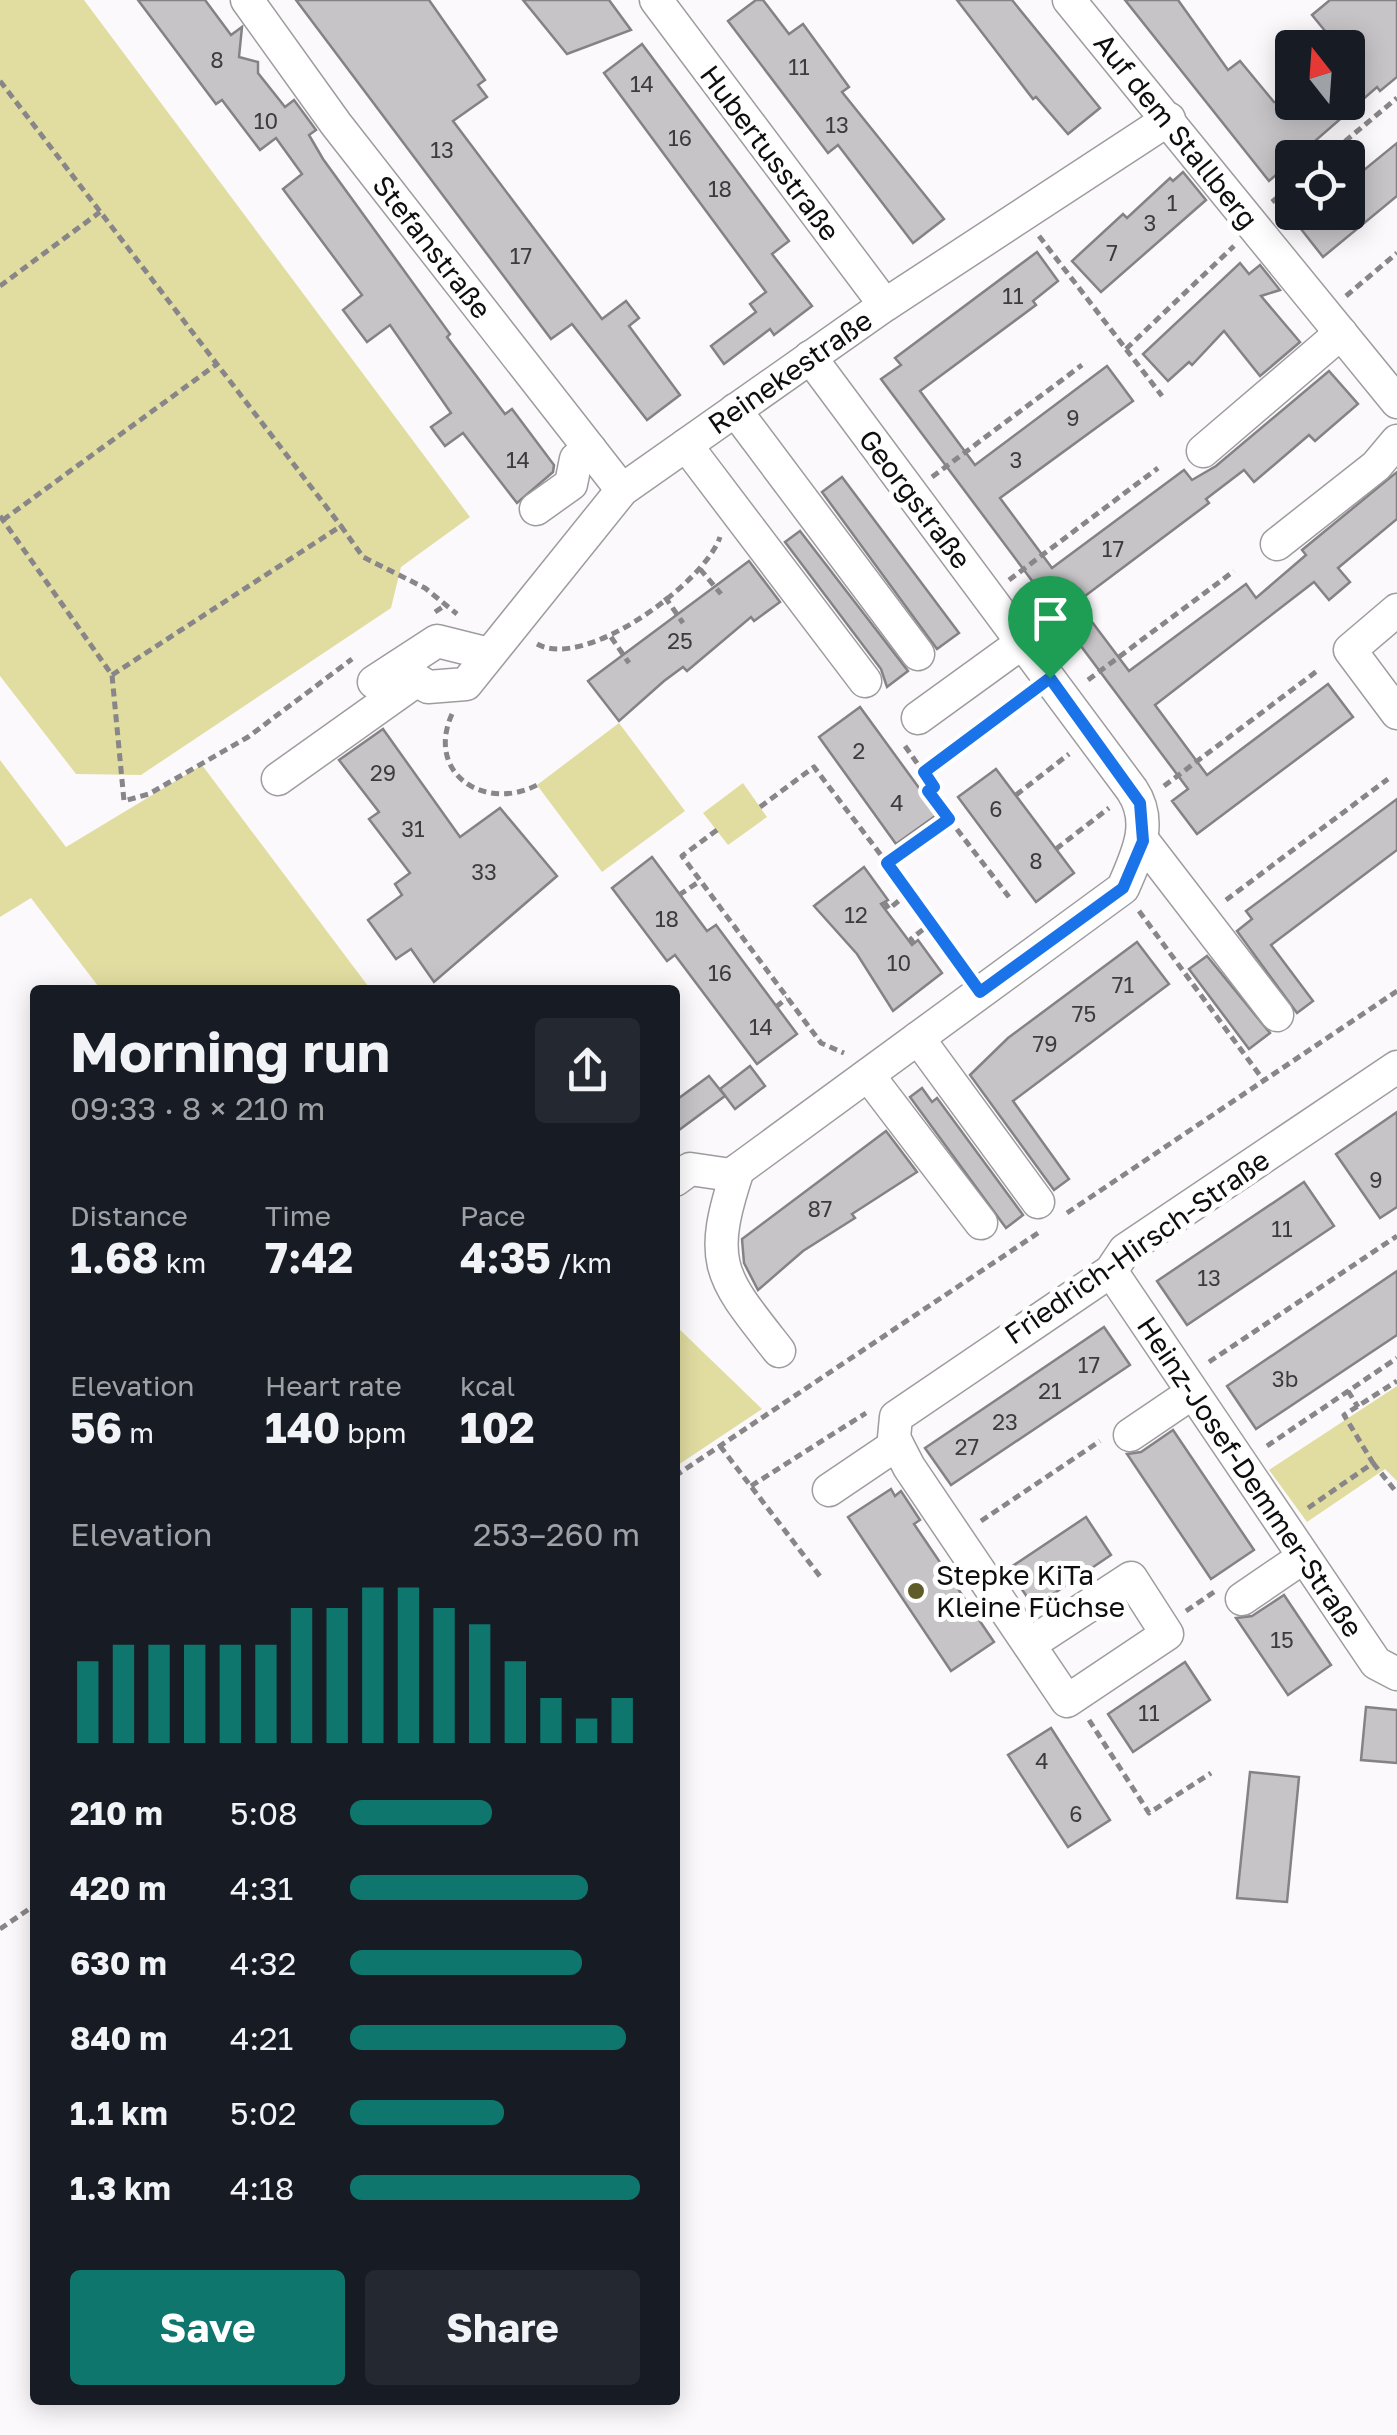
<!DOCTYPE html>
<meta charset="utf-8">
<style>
:root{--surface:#171b24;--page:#242831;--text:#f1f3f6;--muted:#9ea1a6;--accent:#0f766e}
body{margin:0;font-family:"Golos Text",sans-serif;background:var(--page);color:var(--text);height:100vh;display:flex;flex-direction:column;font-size:38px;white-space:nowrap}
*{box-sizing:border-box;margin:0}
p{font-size:32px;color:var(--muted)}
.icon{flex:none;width:55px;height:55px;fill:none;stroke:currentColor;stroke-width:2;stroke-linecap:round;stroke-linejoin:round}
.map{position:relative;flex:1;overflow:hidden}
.drawer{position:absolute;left:30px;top:985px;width:650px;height:1420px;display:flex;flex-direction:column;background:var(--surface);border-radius:10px;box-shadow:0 5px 25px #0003}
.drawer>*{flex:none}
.needle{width:65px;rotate:343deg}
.tools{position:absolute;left:1275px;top:30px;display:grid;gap:20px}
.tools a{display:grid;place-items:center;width:90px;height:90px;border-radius:10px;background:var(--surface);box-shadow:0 5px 25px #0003;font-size:50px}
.pin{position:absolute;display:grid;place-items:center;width:85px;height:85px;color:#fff;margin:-102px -42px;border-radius:50% 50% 50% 0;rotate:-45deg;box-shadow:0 0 10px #0007}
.pin .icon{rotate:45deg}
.round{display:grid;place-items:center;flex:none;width:105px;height:105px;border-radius:10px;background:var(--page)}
.head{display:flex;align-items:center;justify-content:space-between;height:170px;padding:0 40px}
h1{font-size:55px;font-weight:700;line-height:75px}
.figures{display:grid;grid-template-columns:repeat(3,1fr);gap:15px;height:170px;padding:10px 40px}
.figures div{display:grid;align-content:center}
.figures b{font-size:42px;font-weight:700}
.figures small{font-size:28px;font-weight:400}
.figures p{font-size:28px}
.chart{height:280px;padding:20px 40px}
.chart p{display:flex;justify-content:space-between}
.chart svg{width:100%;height:180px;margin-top:10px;stroke:var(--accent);stroke-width:6}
.button{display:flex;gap:20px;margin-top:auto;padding:20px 40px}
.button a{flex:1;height:115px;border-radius:10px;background:var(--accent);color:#fff;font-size:40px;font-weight:700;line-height:115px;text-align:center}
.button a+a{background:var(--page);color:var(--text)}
ul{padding:0 40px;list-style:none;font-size:32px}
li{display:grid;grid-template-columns:160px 120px 1fr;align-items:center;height:75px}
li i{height:25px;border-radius:12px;background:var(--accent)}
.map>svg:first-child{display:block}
.green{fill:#e1dda1}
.building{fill:#c7c4c8;stroke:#858286;stroke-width:2.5}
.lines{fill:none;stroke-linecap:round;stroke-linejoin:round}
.minor-casing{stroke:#9f9ca0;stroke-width:35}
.path{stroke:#888688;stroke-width:5;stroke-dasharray:8 5;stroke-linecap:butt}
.minor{stroke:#fff;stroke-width:32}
.route-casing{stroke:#fff;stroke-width:20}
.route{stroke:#1a73e8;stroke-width:12}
.poi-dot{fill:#605c29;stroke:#fff;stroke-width:4}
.labels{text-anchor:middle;stroke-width:10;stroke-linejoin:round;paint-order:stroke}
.number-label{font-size:22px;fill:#3d3c3d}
.street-label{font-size:28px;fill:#0f0e0f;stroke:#fff}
.poi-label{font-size:28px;fill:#0f0e0f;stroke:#fff;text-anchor:start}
</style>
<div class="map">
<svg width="1397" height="2435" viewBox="0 0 1397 2435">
<rect width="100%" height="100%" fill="#fcf9fd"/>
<g class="green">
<path d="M0,0h84l386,517 -69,50 -10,41 -250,167 -65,-1 -76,-98z"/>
<path d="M619,723l66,88 -83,61 -65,-87z"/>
<path d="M0,760l66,87 136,-82 169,225h-270l-70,-92 -31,19z"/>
<path d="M743,783l24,34 -39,28 -25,-32z"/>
<path d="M675,1325l87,84 -87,58z"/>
<path d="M1397,1386v95l-12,-12 -78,53 -38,-52z"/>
</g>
<g class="building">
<path d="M138,0h67l26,35 11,-8 -3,30 19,5v11l27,34 9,-7 22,30 -7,5 14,24 127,175 -3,3 58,77 7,-5 42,56 -1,7 -36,31 -54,-70 -18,13 -9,-12 -5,-7 20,-14 -61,-88 -23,17 -24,-32 19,-15 -79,-106 19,-15 -26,-36 -16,12 -38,-50 -6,4z"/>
<path d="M296,0h133l56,80 -7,5 9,12 -34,24 149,198 24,-18 13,17 -10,8 51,69 -33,25 -75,-96 -21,15z"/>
<path d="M523,0h86l22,30 -64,24z"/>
<path d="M756,0h7l26,34 14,-10 46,63 -7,5 102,127 -31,24 -75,-98 -10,8 -100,-132z"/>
<path d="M957,0h55l88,108 -32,26 -32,-37 -3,2z"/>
<path d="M1125,0h53l50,70 12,-9 34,41h74v-54h-9l-27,-33 18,-15h67v77l-17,14 -3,-4 -108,94z"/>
<path d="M642,44l147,197 -17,13 40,52 -38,29 -4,-6 -46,35 -13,-18 45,-34 -6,-8 16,-12 -162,-219z"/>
<path d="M1397,143v53l-74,61 -26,-33 14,-12h37v-29z"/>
<path d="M1183,172l23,28 -105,92 -29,-31 51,-47 4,4 43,-40 3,3z"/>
<path d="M1037,252l21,29 -25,20 3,4 -116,86 55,74 132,-99 12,16 14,19 -133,97 52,70 132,-98 8,10 24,-14 113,-95 29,33 -43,37 -6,-6 -55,47 -10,-12 -38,29 3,4 -132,99 52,69 117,-87 10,14 50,-43 -4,-5 95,-78v47l-59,49 12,14 -21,18 -15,-18 -159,123 52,70 121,-91 25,33 -156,117 -25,-33 16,-12 -307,-410 20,-14 -6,-7z"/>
<path d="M1240,263l9,11 11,-9 20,25 -19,6 39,46 -40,34 -36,-45 -32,34 -3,-3 -21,19 -25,-27z"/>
<path d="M842,477l117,156 -22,16 -115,-157z"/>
<path d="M800,531l108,140 -21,16 -6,-18 -96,-127z"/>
<path d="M749,561l31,41 -26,19 -3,-4 -64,54 -4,-4 -19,14 -45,40 -31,-40z"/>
<path d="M860,707l78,107 -42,30 -77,-107z"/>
<path d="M383,729l77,108 40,-29 57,68 -123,106 -23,-33 -15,10 -28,-39 34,-25 -7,-11 15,-11 -41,-54 10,-7 -40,-52z"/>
<path d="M996,769l78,104 -38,29 -78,-105z"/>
<path d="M1397,799v51l-126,95 42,56 -16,12 -60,-82 15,-12 -6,-8z"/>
<path d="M652,857l55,74 9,-6 81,109 -40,30 -82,-109 -8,6 -55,-73z"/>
<path d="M864,867l24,33 -7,4 16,21 15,20 6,-5 24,33 -49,38 -36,-57 -43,-48z"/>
<path d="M1137,942l32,42 -156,117 56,78 -15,11 -84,-115 38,-37z"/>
<path d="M1207,956l63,77 -21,16 -60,-80z"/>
<path d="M750,1066l15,20 -30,23 -15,-20z"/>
<path d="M709,1076l16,20 -50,37v-32z"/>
<path d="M922,1088l10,14 5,-4 86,117 -17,13 -96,-131z"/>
<path d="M1397,1112v95l-17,11 -44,-64z"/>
<path d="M886,1131l31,41 -65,42 3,4 -52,33 -45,39 -14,-27 -2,-24z"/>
<path d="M1304,1182l30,44 -147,99 -30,-44z"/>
<path d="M1397,1271v64l-141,94 -29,-43z"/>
<path d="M1104,1327l26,38 -179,120 -26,-37z"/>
<path d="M1173,1430l81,120 -43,29 -84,-125 14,-2z"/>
<path d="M891,1489l4,7 6,-5 19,29 -6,4 80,118 -43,29 -103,-154z"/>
<path d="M1086,1517l25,38 -77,52 -26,-38z"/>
<path d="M1284,1595l47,70 -43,30 -52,-77 16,-2z"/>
<path d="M1185,1662l25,38 -77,52 -25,-38z"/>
<path d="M1366,1707l31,3v53l-36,-3z"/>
<path d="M1051,1728l59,92 -42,27 -60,-92z"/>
<path d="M1250,1772l49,5 -12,125 -50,-4z"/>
</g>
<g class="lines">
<defs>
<g id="minor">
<path d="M247,0l89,124 286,366"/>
<path d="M656,0l229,305"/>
<path d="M1069,0l328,402"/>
<path d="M735,410l183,244"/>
<path d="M686,445l179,236"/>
<path d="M1203,451l138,-118"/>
<path d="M536,509l35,-25 5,-25 14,-10"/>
<path d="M1277,544l99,-78 21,-25"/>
<path d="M1397,610l-47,40 47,63"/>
<path d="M374,682l63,-41 52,13"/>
<path d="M918,718l105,-76"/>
<path d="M278,779l139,-99 11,7 38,-3 156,-194 263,-185 284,-186"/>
<path d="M1143,841l134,174"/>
<path d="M918,1038l120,164"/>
<path d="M868,1075l113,148"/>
<path d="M738,1170c-32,95 -17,107 41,181"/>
<path d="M675,1180l15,-11 41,6 392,-287c14,-33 31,-65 9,-98l-322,-433"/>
<path d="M1111,1271l265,392 21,11"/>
<path d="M1130,1435l62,-42"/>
<path d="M829,1490l68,-46"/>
<path d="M1242,1599l60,-41"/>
<path d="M1030,1644l101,-66 36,56 -100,67 -158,-234 -15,-29 2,-21 215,-146 14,-21 272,-183"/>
</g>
</defs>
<use href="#minor" class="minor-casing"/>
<g class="path">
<path d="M0,81l341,445"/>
<path d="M1325,158l72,-60"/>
<path d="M1272,202l20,-17"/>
<path d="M1039,236l123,160"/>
<path d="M0,286l100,-74"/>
<path d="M1346,296l51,-43"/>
<path d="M1126,349l108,-103"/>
<path d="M932,477l150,-112"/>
<path d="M0,516l112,159 12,126 25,-7 99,-57 104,-78"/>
<path d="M3,520l214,-156"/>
<path d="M700,569l21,25"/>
<path d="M1009,580l149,-112"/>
<path d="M665,597l18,26"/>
<path d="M435,612l12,-8"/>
<path d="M611,637l18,26"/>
<path d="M537,644c49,27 168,-62 183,-107"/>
<path d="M112,675l229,-149 22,31 62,31 32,26"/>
<path d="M1088,680l146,-109"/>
<path d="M452,714c-27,60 33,98 85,71"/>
<path d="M905,746l19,27 101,-76"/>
<path d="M928,778l6,9 -7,4 22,28 -62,44 77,107"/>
<path d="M1164,786l153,-115"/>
<path d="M1016,795l53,-41"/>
<path d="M760,807l54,-40 73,96"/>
<path d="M949,819l60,78"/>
<path d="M717,830l-35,26 139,187 23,10"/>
<path d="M1056,849l53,-41"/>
<path d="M679,895l18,-12"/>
<path d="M1226,900l162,-121"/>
<path d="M884,902l5,7 19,-16"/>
<path d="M1139,911l125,170"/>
<path d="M914,944l-3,-5 19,-15"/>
<path d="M776,1007l11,-9"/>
<path d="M1067,1213l330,-222"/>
<path d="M1209,1362l188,-126"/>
<path d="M1348,1391l10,16"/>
<path d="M720,1446l102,133"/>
<path d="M1267,1446l130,-88"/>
<path d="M1373,1463l24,30"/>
<path d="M675,1476l363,-243"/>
<path d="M751,1486l115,-73"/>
<path d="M1308,1508l65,-45 -29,-48 53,-34"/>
<path d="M981,1521l119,-80"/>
<path d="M1186,1611l28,-19"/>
<path d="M1089,1720l60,93 62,-40"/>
<path d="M0,1929l35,-24"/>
</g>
<use href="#minor" class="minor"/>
</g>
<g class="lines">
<defs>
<path id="route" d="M1050,678l90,125 3,38 -20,47 -143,104 -93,-129 62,-44 -21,-28 6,-4 -10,-15z"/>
</defs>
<use href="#route" class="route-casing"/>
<use href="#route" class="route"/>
</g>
<circle class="poi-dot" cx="916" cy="1591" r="10"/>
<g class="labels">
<g class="number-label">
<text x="217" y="68">8</text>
<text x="799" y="75">11</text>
<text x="642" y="92">14</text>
<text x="266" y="129">10</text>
<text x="837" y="133">13</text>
<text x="680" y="146">16</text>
<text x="442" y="158">13</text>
<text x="720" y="197">18</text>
<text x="1172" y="211">1</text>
<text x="1150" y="231">3</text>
<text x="1112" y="261">7</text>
<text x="521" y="264">17</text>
<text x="1013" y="304">11</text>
<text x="1073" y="426">9</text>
<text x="518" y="468">14</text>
<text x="1016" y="468">3</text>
<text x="1113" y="557">17</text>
<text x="680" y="649">25</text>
<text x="859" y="759">2</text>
<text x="383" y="781">29</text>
<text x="897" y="811">4</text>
<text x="996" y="817">6</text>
<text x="413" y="837">31</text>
<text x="1036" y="869">8</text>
<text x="484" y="880">33</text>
<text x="856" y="923">12</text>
<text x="667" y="927">18</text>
<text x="899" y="971">10</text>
<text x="720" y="981">16</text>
<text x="1123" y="993">71</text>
<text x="1084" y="1022">75</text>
<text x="761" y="1035">14</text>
<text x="1045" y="1052">79</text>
<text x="1376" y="1188">9</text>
<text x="820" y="1217">87</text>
<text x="1282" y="1237">11</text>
<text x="1209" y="1286">13</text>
<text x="1089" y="1373">17</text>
<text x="1285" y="1387">3b</text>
<text x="1050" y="1399">21</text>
<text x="1005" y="1430">23</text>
<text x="967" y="1455">27</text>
<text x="1282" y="1648">15</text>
<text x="1149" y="1721">11</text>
<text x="1042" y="1769">4</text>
<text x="1076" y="1822">6</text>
</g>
<g class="street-label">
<text transform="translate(1176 131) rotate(51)" y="10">Auf dem Stallberg</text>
<text transform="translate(770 153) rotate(53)" y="10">Hubertusstraße</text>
<text transform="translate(432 247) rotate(52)" y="10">Stefanstraße</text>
<text transform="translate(790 372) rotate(-35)" y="10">Reinekestraße</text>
<text transform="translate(915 499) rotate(53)" y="10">Georgstraße</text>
<text transform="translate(1137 1247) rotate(-35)" y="10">Friedrich-Hirsch-Straße</text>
<text transform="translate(1250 1477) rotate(56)" y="10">Heinz-Josef-Demmer-Straße</text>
</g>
<g class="poi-label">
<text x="936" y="1585">Stepke KiTa<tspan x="936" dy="32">Kleine Füchse</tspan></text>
</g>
</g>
</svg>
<div class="tools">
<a><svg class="needle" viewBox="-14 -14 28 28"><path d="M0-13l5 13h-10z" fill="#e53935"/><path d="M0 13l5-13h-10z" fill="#9ea1a6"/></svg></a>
<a><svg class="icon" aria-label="locate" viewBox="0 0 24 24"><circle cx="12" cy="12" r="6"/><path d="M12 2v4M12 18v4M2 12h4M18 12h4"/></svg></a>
</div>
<div class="pin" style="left:1050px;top:678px;background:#1e9e55"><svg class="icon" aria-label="arrive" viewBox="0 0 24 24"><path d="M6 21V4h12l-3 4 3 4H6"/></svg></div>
<section class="drawer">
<div class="head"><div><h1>Morning run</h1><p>09:33 · 8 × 210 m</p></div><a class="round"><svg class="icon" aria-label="share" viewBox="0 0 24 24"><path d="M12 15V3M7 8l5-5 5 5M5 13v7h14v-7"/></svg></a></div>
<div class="figures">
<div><p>Distance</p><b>1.68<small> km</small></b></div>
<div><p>Time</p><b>7:42</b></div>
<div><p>Pace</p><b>4:35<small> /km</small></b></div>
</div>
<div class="figures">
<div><p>Elevation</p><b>56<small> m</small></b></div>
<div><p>Heart rate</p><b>140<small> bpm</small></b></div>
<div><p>kcal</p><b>102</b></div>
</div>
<div class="chart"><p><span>Elevation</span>253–260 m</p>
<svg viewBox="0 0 160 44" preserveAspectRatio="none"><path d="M5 44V24M15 44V20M25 44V20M35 44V20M45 44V20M55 44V20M65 44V11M75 44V11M85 44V6M95 44V6M105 44V11M115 44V15M125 44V24M135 44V33M145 44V38M155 44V33"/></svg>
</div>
<ul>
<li><b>210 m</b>5:08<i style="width:49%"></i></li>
<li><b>420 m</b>4:31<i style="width:82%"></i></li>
<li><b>630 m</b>4:32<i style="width:80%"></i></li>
<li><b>840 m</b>4:21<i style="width:95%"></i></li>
<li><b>1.1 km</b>5:02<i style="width:53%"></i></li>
<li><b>1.3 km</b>4:18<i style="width:100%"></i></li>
</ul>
<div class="button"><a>Save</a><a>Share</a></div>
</section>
</div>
